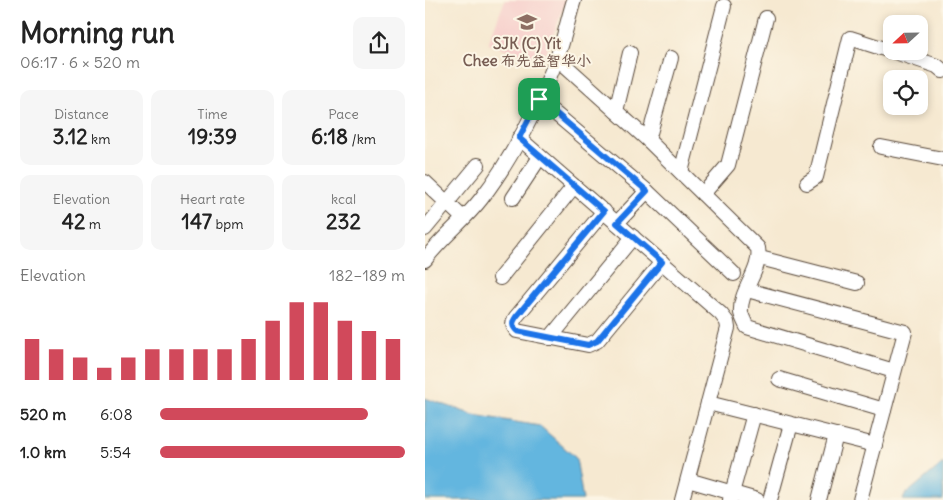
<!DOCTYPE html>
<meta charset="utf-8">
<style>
:root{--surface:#fff;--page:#f6f6f6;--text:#222;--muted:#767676;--accent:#d1495b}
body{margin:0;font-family:Delius,"LXGW WenKai TC",sans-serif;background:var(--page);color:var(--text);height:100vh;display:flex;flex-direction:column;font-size:19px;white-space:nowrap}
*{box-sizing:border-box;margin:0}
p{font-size:16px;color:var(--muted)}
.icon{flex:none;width:28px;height:28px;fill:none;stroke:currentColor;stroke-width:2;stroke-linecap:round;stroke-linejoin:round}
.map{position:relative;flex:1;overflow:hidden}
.drawer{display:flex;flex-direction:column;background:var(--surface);width:425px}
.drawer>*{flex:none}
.needle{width:32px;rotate:248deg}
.buttons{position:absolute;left:458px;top:15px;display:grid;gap:10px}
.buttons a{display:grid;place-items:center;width:45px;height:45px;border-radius:10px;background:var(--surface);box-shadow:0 2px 8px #0003;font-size:25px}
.pin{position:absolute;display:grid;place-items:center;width:42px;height:42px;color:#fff;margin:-21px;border-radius:10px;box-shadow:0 2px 8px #0006}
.round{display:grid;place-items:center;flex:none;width:52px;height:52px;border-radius:10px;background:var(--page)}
.headline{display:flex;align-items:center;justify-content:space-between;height:85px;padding:0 20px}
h1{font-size:28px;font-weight:800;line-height:38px}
.stats{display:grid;grid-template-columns:repeat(3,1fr);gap:8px;height:85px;padding:5px 20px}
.stats div{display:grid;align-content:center;border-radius:10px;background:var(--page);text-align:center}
.stats b{font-size:21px;font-weight:800}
.stats small{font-size:14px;font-weight:400}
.stats p{font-size:14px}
.chart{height:140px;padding:10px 20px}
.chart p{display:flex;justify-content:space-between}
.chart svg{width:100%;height:90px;margin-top:5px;stroke:var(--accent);stroke-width:6}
ul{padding:0 20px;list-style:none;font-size:16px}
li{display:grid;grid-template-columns:80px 60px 1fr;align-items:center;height:38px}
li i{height:12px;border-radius:6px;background:var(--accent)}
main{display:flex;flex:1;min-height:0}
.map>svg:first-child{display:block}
.built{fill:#f7d0cc}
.water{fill:#63b6df;stroke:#4f707e}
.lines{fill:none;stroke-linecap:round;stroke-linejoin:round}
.minor-casing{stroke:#574739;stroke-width:16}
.minor{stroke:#fff;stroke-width:14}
.route-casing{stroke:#fff;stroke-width:10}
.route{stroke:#1a73e8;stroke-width:6}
.labels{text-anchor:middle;stroke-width:4;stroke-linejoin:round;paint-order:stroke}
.education-label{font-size:15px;font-weight:bold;fill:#785e54;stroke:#fcf5e5}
</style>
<main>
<section class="drawer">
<div class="headline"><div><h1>Morning run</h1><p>06:17 · 6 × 520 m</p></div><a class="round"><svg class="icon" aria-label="share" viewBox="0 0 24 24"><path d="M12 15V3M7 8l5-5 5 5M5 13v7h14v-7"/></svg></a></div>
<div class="stats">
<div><p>Distance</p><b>3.12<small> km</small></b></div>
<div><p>Time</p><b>19:39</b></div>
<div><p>Pace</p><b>6:18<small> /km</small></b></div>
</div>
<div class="stats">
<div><p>Elevation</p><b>42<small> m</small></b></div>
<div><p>Heart rate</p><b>147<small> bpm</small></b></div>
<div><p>kcal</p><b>232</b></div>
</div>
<div class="chart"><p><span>Elevation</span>182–189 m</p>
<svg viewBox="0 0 160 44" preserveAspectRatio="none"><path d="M5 44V24M15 44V29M25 44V33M35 44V38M45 44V33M55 44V29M65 44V29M75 44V29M85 44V29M95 44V24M105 44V15M115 44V6M125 44V6M135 44V15M145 44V20M155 44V24"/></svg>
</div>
<ul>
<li><b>520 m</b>6:08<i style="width:85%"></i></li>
<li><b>1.0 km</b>5:54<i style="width:100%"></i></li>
</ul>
</section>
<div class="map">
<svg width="518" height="500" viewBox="0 0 518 500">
<rect width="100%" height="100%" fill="#fcf5e5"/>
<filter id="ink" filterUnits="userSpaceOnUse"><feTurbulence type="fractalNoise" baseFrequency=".02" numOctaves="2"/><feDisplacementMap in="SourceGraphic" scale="10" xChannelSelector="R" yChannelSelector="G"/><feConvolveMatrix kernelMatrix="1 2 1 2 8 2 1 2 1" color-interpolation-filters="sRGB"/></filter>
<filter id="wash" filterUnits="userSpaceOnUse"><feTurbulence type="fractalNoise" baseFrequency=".0096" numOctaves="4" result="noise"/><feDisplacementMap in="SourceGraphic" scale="20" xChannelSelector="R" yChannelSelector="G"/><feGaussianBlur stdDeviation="1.12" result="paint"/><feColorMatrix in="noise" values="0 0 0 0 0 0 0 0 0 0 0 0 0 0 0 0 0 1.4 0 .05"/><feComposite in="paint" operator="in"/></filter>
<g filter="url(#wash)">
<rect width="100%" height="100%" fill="#f6e9d1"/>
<path class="built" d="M80,0h62l-24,60 -55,-16z"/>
<g class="water">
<path d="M0,398l49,17 66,11 36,32 7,42h-158z"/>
<path d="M518,463v37h-40l2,-5z"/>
</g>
</g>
<g filter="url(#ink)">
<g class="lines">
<defs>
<g id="minor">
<path d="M467,51l45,15 6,5"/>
<path d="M132,58l91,82 110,108c4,23 -19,42 -17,65 1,4 4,10 6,14l147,44"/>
<path d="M113,99l109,92 87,83"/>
<path d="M191,111l14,-58"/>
<path d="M94,138l202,176 6,8 1,6 -46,172"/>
<path d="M223,140l23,-82"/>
<path d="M456,147l62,12"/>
<path d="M256,172l43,-166"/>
<path d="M0,182l38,36"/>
<path d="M382,183l9,-6 34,-139 41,13"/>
<path d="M278,194l25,-29 38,-147"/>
<path d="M88,198l27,-41"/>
<path d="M179,211l-88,106c-4,6 -4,9 1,14l71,14 9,-4 65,-79"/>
<path d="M192,223l30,-32"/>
<path d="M0,229l53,-64"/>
<path d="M335,258l97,25"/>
<path d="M0,260c16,-22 39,-39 56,-61 31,-40 58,-94 76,-141 7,-19 11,-39 17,-58"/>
<path d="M75,278l74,-92"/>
<path d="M322,290l158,42 -45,168"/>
<path d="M125,338l83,-101"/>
<path d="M354,379l105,31"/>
<path d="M283,403l167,42"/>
<path d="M263,480l69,20"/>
<path d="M305,500l24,-86"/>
<path d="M345,500l21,-76"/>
<path d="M394,500l17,-65"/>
</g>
</defs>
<use href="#minor" class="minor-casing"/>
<use href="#minor" class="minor"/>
</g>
</g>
<g class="lines" filter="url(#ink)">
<defs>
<path id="route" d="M114,99l108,92 -30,32 45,39 -65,79 -9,4 -71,-14c-5,-5 -5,-8 -1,-14l88,-106 -85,-73z"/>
</defs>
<use href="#route" class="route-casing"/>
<use href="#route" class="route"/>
</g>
<defs>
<symbol id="school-bare" viewBox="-9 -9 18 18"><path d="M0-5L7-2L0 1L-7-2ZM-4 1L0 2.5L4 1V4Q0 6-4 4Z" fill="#8d6e63" stroke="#fcf5e5" stroke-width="2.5" paint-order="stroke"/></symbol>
</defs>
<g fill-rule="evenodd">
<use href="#school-bare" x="88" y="8" width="28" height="28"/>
</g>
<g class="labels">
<g class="education-label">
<text x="102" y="49">SJK (C) Yit<tspan x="102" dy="17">Chee 布先益智华小</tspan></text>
</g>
</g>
</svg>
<div class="buttons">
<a><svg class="needle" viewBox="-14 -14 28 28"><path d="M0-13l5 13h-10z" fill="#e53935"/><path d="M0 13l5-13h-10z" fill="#767676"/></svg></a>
<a><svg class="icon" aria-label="locate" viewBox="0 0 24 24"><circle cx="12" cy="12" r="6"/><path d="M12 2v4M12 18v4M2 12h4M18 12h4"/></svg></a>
</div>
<div class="pin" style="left:114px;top:99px;background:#1e9e55"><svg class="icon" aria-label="arrive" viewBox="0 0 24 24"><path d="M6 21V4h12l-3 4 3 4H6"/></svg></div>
</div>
</main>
